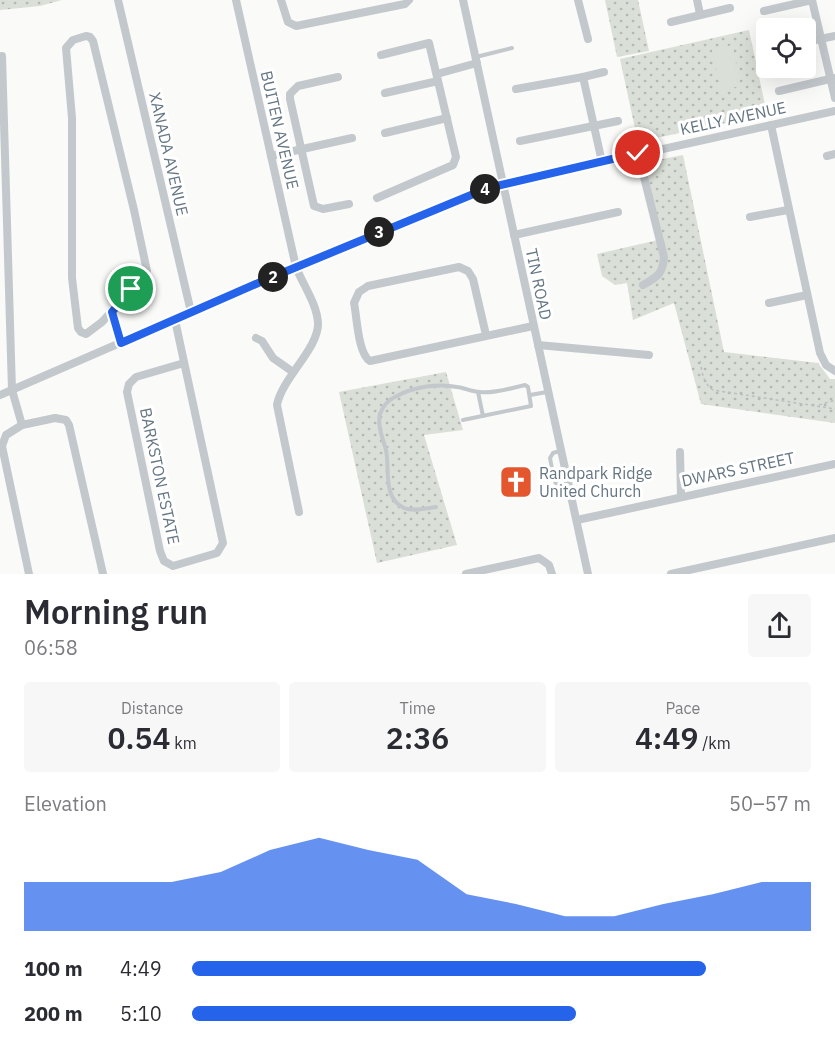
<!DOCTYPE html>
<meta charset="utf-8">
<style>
:root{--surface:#fff;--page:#f7f7f7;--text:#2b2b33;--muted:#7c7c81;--accent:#2563eb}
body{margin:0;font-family:"IBM Plex Sans",sans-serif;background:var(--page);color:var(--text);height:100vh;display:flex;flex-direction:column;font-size:22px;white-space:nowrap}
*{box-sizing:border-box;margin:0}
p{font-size:20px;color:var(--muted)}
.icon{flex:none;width:33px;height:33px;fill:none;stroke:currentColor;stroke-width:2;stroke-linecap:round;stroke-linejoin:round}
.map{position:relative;height:574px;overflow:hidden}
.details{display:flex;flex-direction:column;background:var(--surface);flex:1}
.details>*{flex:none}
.controls{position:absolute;left:756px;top:18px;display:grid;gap:12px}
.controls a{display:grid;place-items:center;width:60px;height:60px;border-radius:6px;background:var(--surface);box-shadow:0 6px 24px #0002;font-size:30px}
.pin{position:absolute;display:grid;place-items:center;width:51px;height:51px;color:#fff;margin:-26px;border:3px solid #fff;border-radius:50%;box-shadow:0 2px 6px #0007}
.km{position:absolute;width:30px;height:30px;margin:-15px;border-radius:50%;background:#222;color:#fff;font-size:16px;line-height:30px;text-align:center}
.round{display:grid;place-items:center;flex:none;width:63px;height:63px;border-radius:6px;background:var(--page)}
.summary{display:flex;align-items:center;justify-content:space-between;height:102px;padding:0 24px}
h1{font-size:33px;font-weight:600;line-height:45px}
.figures{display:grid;grid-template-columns:repeat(3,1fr);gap:9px;height:102px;padding:6px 24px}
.figures div{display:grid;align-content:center;border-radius:6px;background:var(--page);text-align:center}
.figures b{font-size:30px;font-weight:600}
.figures small{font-size:16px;font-weight:400}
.figures p{font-size:16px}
.chart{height:168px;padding:12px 24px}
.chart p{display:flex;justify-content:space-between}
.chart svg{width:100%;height:108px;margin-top:6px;fill:var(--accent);opacity:.7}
ul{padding:0 24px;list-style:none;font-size:20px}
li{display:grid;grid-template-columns:96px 72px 1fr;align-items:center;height:45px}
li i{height:15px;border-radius:8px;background:var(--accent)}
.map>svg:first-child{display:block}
.green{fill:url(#green-dots)}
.pitch{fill:#dadfd7}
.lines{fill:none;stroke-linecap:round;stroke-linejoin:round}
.path{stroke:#bbbfc2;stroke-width:1.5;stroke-dasharray:3 3;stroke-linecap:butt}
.service{stroke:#c3c8cc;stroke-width:4}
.minor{stroke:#c3c8cc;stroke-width:8}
.route-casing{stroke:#fff;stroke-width:12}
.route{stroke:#2563eb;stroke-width:8}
.labels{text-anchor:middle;stroke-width:6;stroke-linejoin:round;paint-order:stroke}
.street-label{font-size:16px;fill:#657683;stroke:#fff}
.poi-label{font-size:16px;fill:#657683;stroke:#fff;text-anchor:start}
</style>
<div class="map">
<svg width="835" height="574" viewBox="0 0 835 574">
<defs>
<pattern id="green-dots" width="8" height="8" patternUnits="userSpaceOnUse" patternTransform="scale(1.5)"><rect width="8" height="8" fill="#dadfd7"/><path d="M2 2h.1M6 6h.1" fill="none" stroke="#b4b9b4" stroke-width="1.8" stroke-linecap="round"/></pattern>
</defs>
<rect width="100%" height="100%" fill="#fafaf8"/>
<g class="green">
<path d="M0,0h62l-22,6 -40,4z"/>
<path d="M605,0h33l11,51 -32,6z"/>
<path d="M749,30l18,84 -129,28 -18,-83z"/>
<path d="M683,155l41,197 94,11 12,16h5v44l-134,-19 -27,-101 -41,17 -6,-37 -12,2 -13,-9 -5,-22 61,-14 -20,-76z"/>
<path d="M446,372l17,58 -39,5 33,110 -80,18 -38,-171z"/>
</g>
<path class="pitch" d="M732,45l9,41 -20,4 -9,-40z"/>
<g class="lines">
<g class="path">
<path d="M700,361c2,11 3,22 13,29l122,19"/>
<path d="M819,405l16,-5"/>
</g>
<g class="service">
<path d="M476,57l36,-9"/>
<path d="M478,392l5,24"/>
<path d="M530,395l17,-3"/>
<path d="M560,451l-7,2 -3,5 4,22 5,8 10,2"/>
<path d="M436,507c-10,1 -22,5 -32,1 -22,-10 -14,-40 -18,-58 -3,-11 -9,-24 -6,-36 3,-8 8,-14 15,-17 17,-10 43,-14 62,-10 8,1 15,5 23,5 14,2 31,-4 45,-7l3,2 3,19 -68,14"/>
</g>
<g class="minor">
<path d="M118,0l73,312"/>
<path d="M236,0l60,267c7,18 21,37 22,56 1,25 -36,55 -41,82l22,107"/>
<path d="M281,0l7,22 8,4 99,-20 10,-2 4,-4"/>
<path d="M463,0l125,574"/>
<path d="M578,0l10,39"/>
<path d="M697,0l3,14"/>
<path d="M812,0l23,98"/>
<path d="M764,11l48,-11"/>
<path d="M671,22l59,-14"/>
<path d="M86,36l4,1 3,4 41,169 13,61 -2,4 -9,5 -11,17 -23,25 -16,12 -5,-2 -3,-4 -6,-50v-160l-6,-70 7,-8z"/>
<path d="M806,42l29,-6"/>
<path d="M2,56l10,334 10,35 33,-7 11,2 3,5 34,149"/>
<path d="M437,74l40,-11"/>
<path d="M338,77l-40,9 -8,8v5l24,107 9,3 26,-5"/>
<path d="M583,77l21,-5"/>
<path d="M516,89l67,-12 19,85"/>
<path d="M779,91l55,-13"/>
<path d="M385,93l53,-12"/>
<path d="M771,125l49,228 6,12 9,6"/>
<path d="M385,133l62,-15"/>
<path d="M520,141l98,-20"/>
<path d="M638,153l26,104c-1,17 -7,20 -21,28"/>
<path d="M271,156l81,-18"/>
<path d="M827,156l8,-2"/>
<path d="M377,198l76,-33 3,-8 -27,-114 -48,12"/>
<path d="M750,217l38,-7"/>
<path d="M514,235l104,-23"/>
<path d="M769,303l38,-8"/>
<path d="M112,312l9,31"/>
<path d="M175,320l48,223 -6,10 -44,13 -9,-5 -4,-10 -33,-159 2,-8 7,-7 48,-14"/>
<path d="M486,335l-13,-56 -5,-8 -9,-4 -91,19 -9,6 -5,11c3,14 4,51 16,58l163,-35"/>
<path d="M256,338l6,3 11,17 20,14"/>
<path d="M538,345l111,10"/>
<path d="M0,395l265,-115 222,-92 348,-77"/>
<path d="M22,425l-16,10 -4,11 27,128"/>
<path d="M680,452l1,45"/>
<path d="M577,520l258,-56"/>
<path d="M466,574l73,-16 10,7 3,9"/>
<path d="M671,574l164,-36"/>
</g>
</g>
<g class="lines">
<defs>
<path id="route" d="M131,289l-19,23 9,31 144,-63 223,-92 150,-35"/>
</defs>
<use href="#route" class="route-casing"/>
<use href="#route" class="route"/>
</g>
<defs>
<symbol id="church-square" viewBox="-11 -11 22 22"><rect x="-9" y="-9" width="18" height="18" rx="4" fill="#e4572e" stroke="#fff"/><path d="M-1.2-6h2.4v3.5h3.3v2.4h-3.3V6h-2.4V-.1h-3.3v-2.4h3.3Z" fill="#fff"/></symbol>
</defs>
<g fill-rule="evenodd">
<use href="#church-square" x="497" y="463" width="38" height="38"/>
</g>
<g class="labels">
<g class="street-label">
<text transform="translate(733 118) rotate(-12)" y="6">KELLY AVENUE</text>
<text transform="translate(280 130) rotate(77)" y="6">BUITEN AVENUE</text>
<text transform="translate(169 154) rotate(77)" y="6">XANADA AVENUE</text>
<text transform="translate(539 284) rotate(78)" y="6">TIN ROAD</text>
<text transform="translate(738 469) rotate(-12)" y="6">DWARS STREET</text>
<text transform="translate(160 476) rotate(78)" y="6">BARKSTON ESTATE</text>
</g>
<g class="poi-label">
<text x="539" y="479">Randpark Ridge<tspan x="539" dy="18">United Church</tspan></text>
</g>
</g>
</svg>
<div class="controls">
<a><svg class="icon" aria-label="locate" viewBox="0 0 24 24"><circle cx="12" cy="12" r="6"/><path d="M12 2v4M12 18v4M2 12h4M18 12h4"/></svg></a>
</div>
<div class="pin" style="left:131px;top:289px;background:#1e9e55"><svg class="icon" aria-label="arrive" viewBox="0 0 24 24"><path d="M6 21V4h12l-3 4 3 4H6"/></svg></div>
<div class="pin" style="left:638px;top:153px;background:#d93025"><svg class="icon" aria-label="check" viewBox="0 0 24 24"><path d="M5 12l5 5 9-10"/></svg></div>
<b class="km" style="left:273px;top:277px">2</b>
<b class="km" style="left:379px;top:232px">3</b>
<b class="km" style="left:485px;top:189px">4</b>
</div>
<section class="details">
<div class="summary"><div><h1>Morning run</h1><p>06:58</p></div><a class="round"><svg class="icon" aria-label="share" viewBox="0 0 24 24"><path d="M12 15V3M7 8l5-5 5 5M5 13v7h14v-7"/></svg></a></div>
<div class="figures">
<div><p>Distance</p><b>0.54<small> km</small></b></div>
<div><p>Time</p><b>2:36</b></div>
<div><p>Pace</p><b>4:49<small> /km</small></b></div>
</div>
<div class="chart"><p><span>Elevation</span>50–57 m</p>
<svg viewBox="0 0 160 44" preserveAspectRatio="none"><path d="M0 44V24L10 24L20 24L30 24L40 20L50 11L60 6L70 11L80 15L90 29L100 33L110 38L120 38L130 33L140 29L150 24L160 24V44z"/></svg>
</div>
<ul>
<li><b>100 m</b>4:49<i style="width:83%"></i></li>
<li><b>200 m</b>5:10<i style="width:62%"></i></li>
</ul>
</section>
